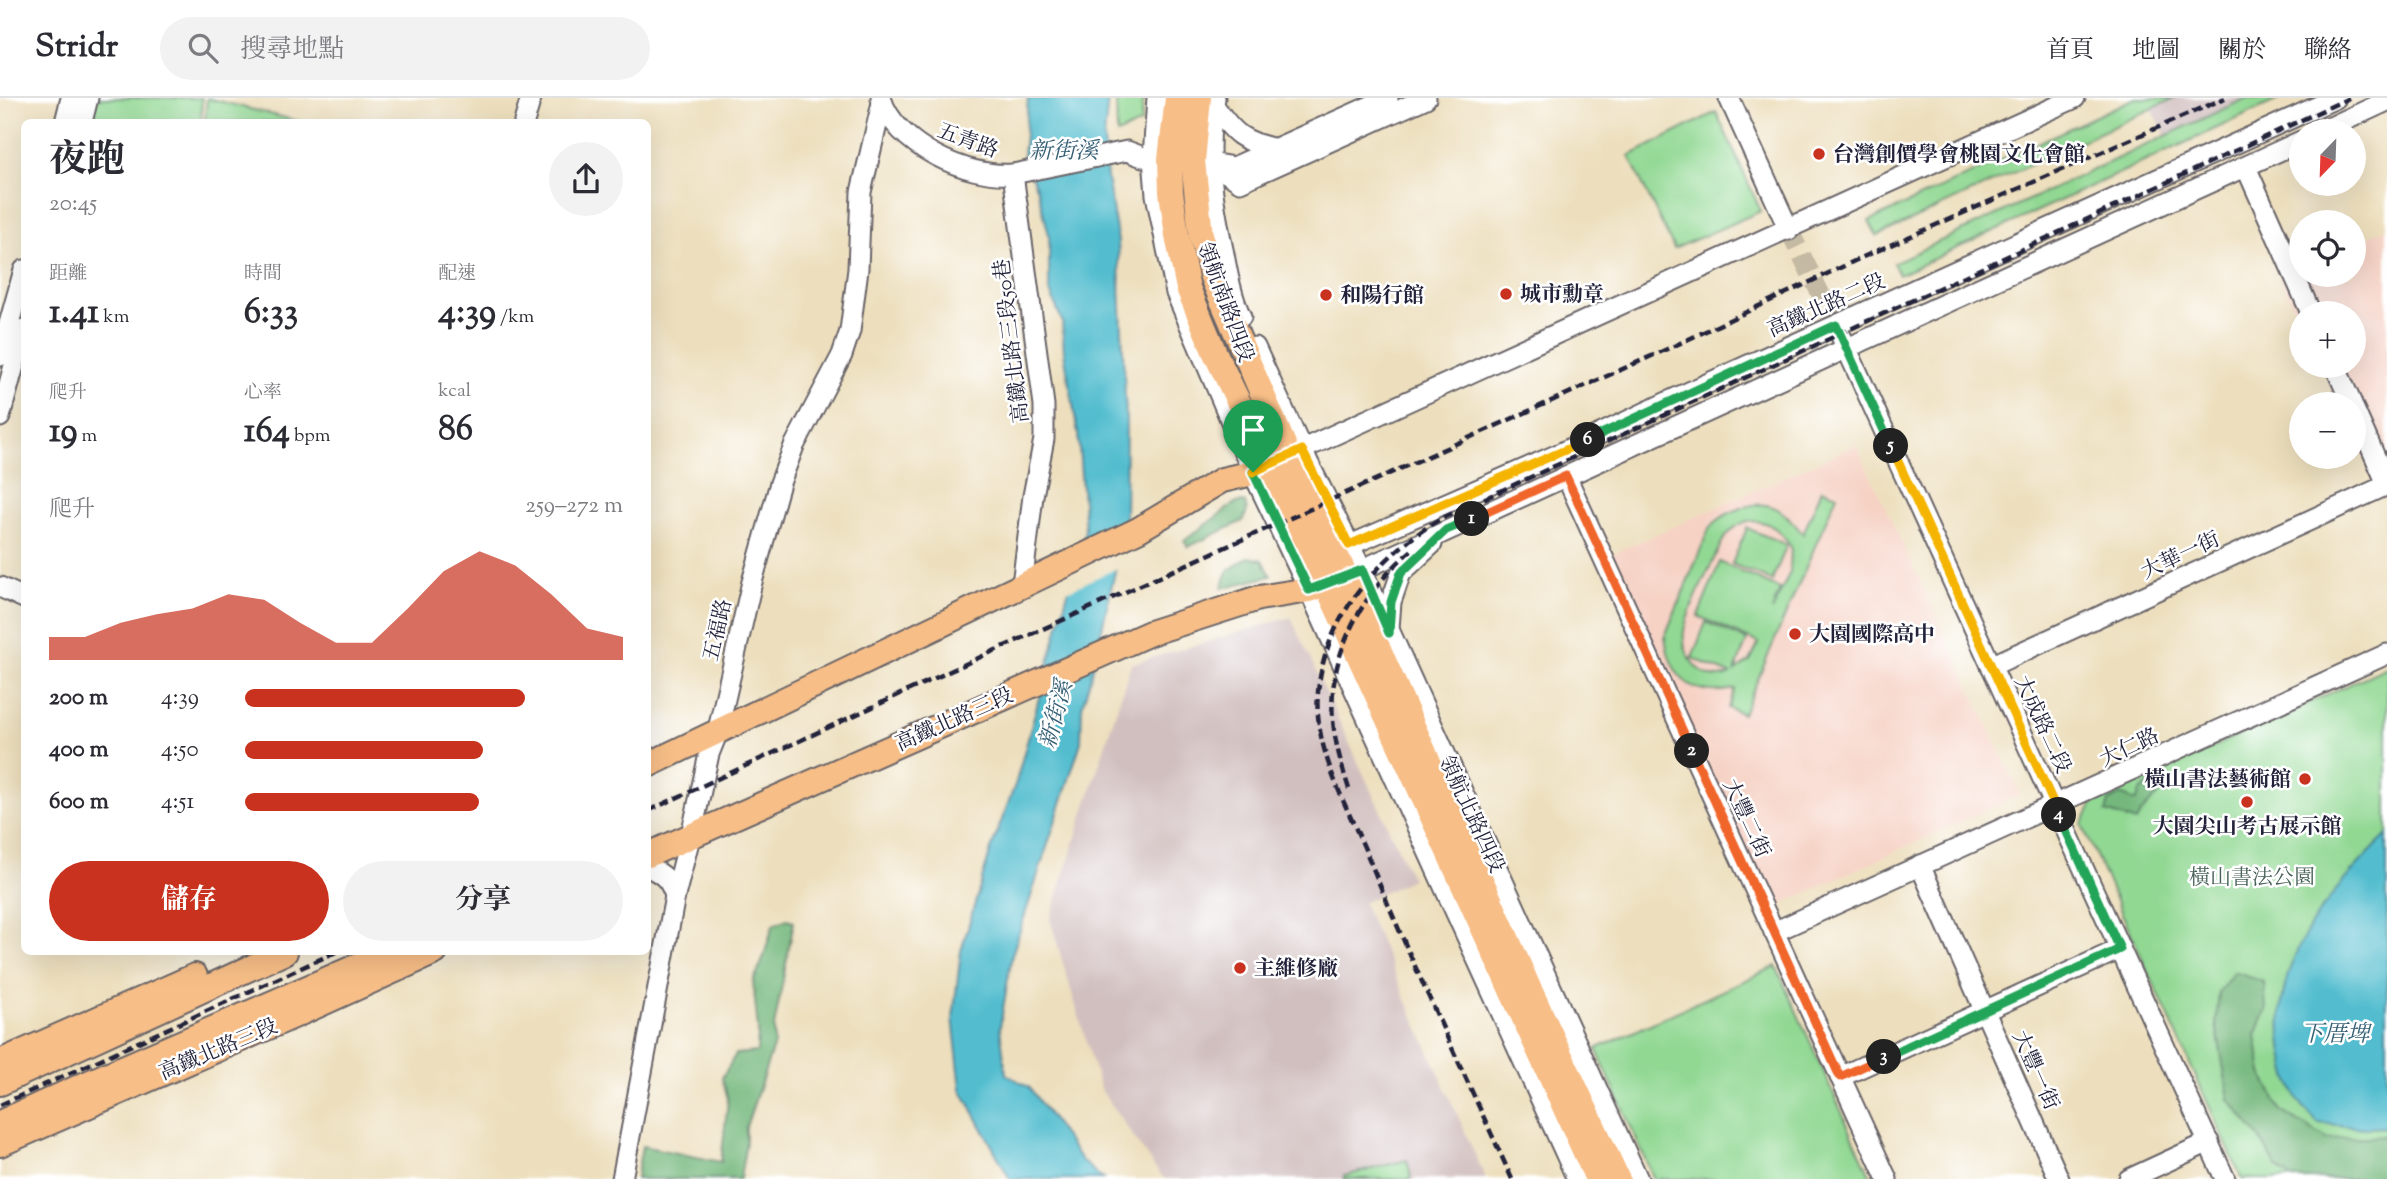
<!DOCTYPE html>
<html lang="zh-TW">
<meta charset="utf-8">
<style>
:root{--surface:#fff;--page:#f2f2f3;--text:#2b2b33;--muted:#7c7c81;--line:#e1e1e2;--accent:#c8321e}
body{margin:0;font-family:"Sorts Mill Goudy","Noto Serif TC",serif;background:var(--page);color:var(--text);height:100vh;display:flex;flex-direction:column;font-size:26px;white-space:nowrap}
*{box-sizing:border-box;margin:0}
p{font-size:23px;color:var(--muted)}
.icon{flex:none;width:38px;height:38px;fill:none;stroke:currentColor;stroke-width:2;stroke-linecap:round;stroke-linejoin:round}
.map{position:relative;flex:1;overflow:hidden}
.side{position:absolute;left:21px;top:21px;width:630px;height:836px;display:flex;flex-direction:column;background:var(--surface);border-radius:10px;box-shadow:0 7px 28px #0002}
.side>*{flex:none}
.needle{width:46px;rotate:203deg}
.buttons{position:absolute;left:2289px;top:21px;display:grid;gap:14px}
.buttons a{display:grid;place-items:center;width:77px;height:77px;border-radius:50%;background:var(--surface);box-shadow:0 7px 28px #0002;font-size:35px}
.pin{position:absolute;display:grid;place-items:center;width:60px;height:60px;color:#fff;margin:-72px -30px;border-radius:50% 50% 50% 0;rotate:-45deg;box-shadow:0 0 7px #0007}
.pin .icon{rotate:45deg}
.km{position:absolute;width:35px;height:35px;margin:-18px;border-radius:50%;background:#222;color:#fff;font-size:19px;line-height:35px;text-align:center}
.round{display:grid;place-items:center;flex:none;width:74px;height:74px;border-radius:37px;background:var(--page)}
.summary{display:flex;align-items:center;justify-content:space-between;height:119px;padding:0 28px}
h1{font-size:38px;font-weight:700;line-height:52px}
.metrics{display:grid;grid-template-columns:repeat(3,1fr);gap:10px;height:119px;padding:7px 28px}
.metrics div{display:grid;align-content:center}
.metrics b{font-size:35px;font-weight:700}
.metrics small{font-size:19px;font-weight:400}
.metrics p{font-size:19px}
.chart{height:196px;padding:14px 28px}
.chart p{display:flex;justify-content:space-between}
.chart svg{width:100%;height:126px;margin-top:7px;fill:var(--accent);opacity:.7}
.primary-button{display:flex;gap:14px;margin-top:auto;padding:14px 28px}
.primary-button a{flex:1;height:80px;border-radius:42px;background:var(--accent);color:#fff;font-size:28px;font-weight:700;line-height:80px;text-align:center}
.primary-button a+a{background:var(--page);color:var(--text)}
ul{padding:0 28px;list-style:none;font-size:23px}
li{display:grid;grid-template-columns:112px 84px 1fr;align-items:center;height:52px}
li i{height:18px;border-radius:9px;background:var(--accent)}
header{display:flex;align-items:center;gap:42px;box-sizing:border-box;height:98px;padding:0 35px;background:var(--surface);border-bottom:2px solid var(--line)}
header strong{font-size:33px}
nav{display:flex;gap:38px;margin-inline-start:auto;font-size:24px}
.search{width:490px;height:63px;background:var(--page);display:flex;align-items:center;gap:18px;box-sizing:border-box;padding:0 24px;border-radius:38px;color:var(--muted);font-size:26px}
.map>svg:first-child{display:block}
.built{fill:#f6d2c5}
.industrial{fill:#d1bfbf}
.green{fill:#91d893;stroke:#5a7d67;stroke-width:2;fill-rule:evenodd}
.forest{fill:#74b87d;stroke:#4b6d5c;stroke-width:2}
.water{fill:#53bdcf;stroke:#3a7085;stroke-width:2}
.pier{fill:#eddfbd}
.lines{fill:none;stroke-linecap:round;stroke-linejoin:round}
.minor-tunnel{stroke:#c4b9a3;stroke-width:19;stroke-dasharray:19 10;stroke-linecap:butt}
.minor-casing{stroke:#696468;stroke-width:23}
.major-casing{stroke:#696468;stroke-width:28}
.minor{stroke:#fff;stroke-width:19}
.major{stroke:#f7be87;stroke-width:24}
.rail{stroke:#22223b;stroke-width:4.5;stroke-dasharray:10 5;stroke-linecap:butt}
.split-1-casing{stroke:#fff;stroke-width:14}
.split-2-casing{stroke:#fff;stroke-width:14}
.split-3-casing{stroke:#fff;stroke-width:14}
.split-4-casing{stroke:#fff;stroke-width:14}
.split-5-casing{stroke:#fff;stroke-width:14}
.split-6-casing{stroke:#fff;stroke-width:14}
.split-7-casing{stroke:#fff;stroke-width:14}
.split-1{stroke:#22a559;stroke-width:9}
.split-2{stroke:#f0652b;stroke-width:9}
.split-3{stroke:#f0652b;stroke-width:9}
.split-4{stroke:#22a559;stroke-width:9}
.split-5{stroke:#f5b400;stroke-width:9}
.split-6{stroke:#22a559;stroke-width:9}
.split-7{stroke:#f5b400;stroke-width:9}
.poi-dot{fill:#c8321e;stroke:#fff;stroke-width:2.5}
.labels{text-anchor:middle;stroke-width:5;stroke-linejoin:round;paint-order:stroke}
.street-label{font-size:21px;fill:#22223b;stroke:#fff}
.poi-label{font-size:21px;font-weight:bold;fill:#22223b;stroke:#fff;text-anchor:start}
.park-label{font-size:21px;fill:#49625a;stroke:#fff}
.water-label{font-size:23px;font-style:italic;fill:#366076;stroke:#fff}
</style>
<header>
<strong>Stridr</strong>
<div class="search"><svg class="icon" aria-label="search" viewBox="0 0 24 24"><circle cx="10" cy="10" r="6"/><path d="M15 15l6 6"/></svg>搜尋地點</div>
<nav><a>首頁</a><a>地圖</a><a>關於</a><a>聯絡</a></nav>
</header>
<div class="map">
<svg width="2387" height="1081" viewBox="0 0 2387 1081">
<rect width="100%" height="100%" fill="#fff"/>
<filter id="ink" filterUnits="userSpaceOnUse"><feTurbulence type="fractalNoise" baseFrequency=".0143" numOctaves="2"/><feDisplacementMap in="SourceGraphic" scale="14" xChannelSelector="R" yChannelSelector="G"/><feConvolveMatrix kernelMatrix="1 2 1 2 8 2 1 2 1" color-interpolation-filters="sRGB"/></filter>
<filter id="wash" filterUnits="userSpaceOnUse"><feTurbulence type="fractalNoise" baseFrequency=".00686" numOctaves="4" result="noise"/><feDisplacementMap in="SourceGraphic" scale="28" xChannelSelector="R" yChannelSelector="G"/><feGaussianBlur stdDeviation="1.57" result="paint"/><feColorMatrix in="noise" values="0 0 0 0 0 0 0 0 0 0 0 0 0 0 0 0 0 1.4 0 .05"/><feComposite in="paint" operator="in"/></filter>
<g filter="url(#wash)">
<rect width="100%" height="100%" fill="#eddfbd"/>
<g class="built">
<path d="M2387,130v256l-9,4 -24,-52v-32h-15l-18,-38h33v-53h-53v10l-22,-48 22,-9v9h53v-32z"/>
<path d="M1856,347l164,349 -249,115 -163,-353z"/>
</g>
<g class="industrial">
<path d="M2175,0h72l-81,38 -14,-27z"/>
<path d="M1291,519l121,262 -49,24 123,276h-321l-11,-12 -54,-79 -50,-169 81,-255z"/>
</g>
<g class="green">
<path d="M94,0h108l-1,24h-114z"/>
<path d="M207,0l94,24h-96z"/>
<path d="M1116,0h28l-3,25 -24,11z"/>
<path d="M2135,0h40l-298,138 -8,-15z"/>
<path d="M2247,0h35l-383,177 -6,-12z"/>
<path d="M1716,14l45,99 -87,38 -45,-93z"/>
<path d="M1822,391l15,6 -94,219 -15,-6 7,-19c-43,9 -65,-10 -70,-53l44,-107c8,-10 16,-14 27,-19 33,-14 47,-1 67,24zM1754,423c19,1 26,11 37,26l-1,25 -18,39 8,-22 -60,-27 -22,54 61,27 -9,18 -15,10 12,-31 -41,-18 -14,36 38,16c-8,5 -18,3 -26,-1 -15,-9 -24,-29 -19,-47 7,-25 26,-60 37,-84 9,-14 16,-19 32,-21z"/>
<path d="M1747,430l40,17 -15,36 -40,-17z"/>
<path d="M2387,569v512h-145l-160,-354 12,-24z"/>
<path d="M1776,868l96,213h-218l-58,-130z"/>
<path d="M1407,1062l5,19h-68v-3z"/>
</g>
<g class="forest">
<path d="M1245,404l2,9 -4,10 -55,26 -4,-6 51,-38z"/>
<path d="M1248,459l15,3 8,16 -49,12 6,-17z"/>
<path d="M2146,688h18c-9,17 -20,19 -28,36l-30,-10 3,-11 11,-6 16,6 4,-10z"/>
<path d="M787,821l7,2 -20,106v17l-28,83v15l-6,37h-104l6,-33 79,16 7,-63 -6,-21 14,-24 21,-2 1,-23 -5,-47 9,-20 11,-37z"/>
<path d="M2234,874l30,10 2,29 -10,24 6,38 19,38 46,28 60,-3v43h-94l-16,-11 -17,-30 -31,-39 -13,-75 3,-32z"/>
</g>
<g class="water">
<path d="M1028,0h80l-4,41 3,39 11,63 8,177 -1,110 -33,144 -10,35 -1,35 -69,213 -12,72 6,47 23,13 53,74 21,18h-93l-49,-90 -8,-71 8,-67 30,-102 25,-67 69,-252 -7,-96 -14,-82 -2,-31 -13,-32v-54l-11,-43 -15,-35z"/>
<path d="M2387,737v292l-21,1 -48,-5c-24,-24 -29,-36 -35,-70 -16,-90 44,-159 104,-218z"/>
</g>
<path class="pier" d="M1128,431l-8,38 -55,25 11,-39z"/>
</g>
<g filter="url(#ink)">
<g class="lines">
<path class="minor-tunnel" d="M1789,132l47,95"/>
<defs>
<g id="minor">
<path d="M881,0c14,47 86,80 132,76l114,-23 16,6 22,2"/>
<path d="M1157,0l-4,60 3,37 20,98 77,180 56,117 268,589"/>
<path d="M1215,0c-11,53 -2,105 9,156 4,22 8,43 17,63"/>
<path d="M1729,0l60,132"/>
<path d="M1213,6c20,29 30,39 65,45"/>
<path d="M65,24l6,-24"/>
<path d="M82,24l6,-24"/>
<path d="M524,24l7,-24"/>
<path d="M2322,33l65,-30"/>
<path d="M1198,63l36,6 154,-69"/>
<path d="M1216,68l24,16 186,-84"/>
<path d="M2246,69l65,146"/>
<path d="M1013,76l31,231v34l-11,57 -11,89"/>
<path d="M1841,238l384,843"/>
<path d="M1255,249l47,103 60,120 276,609"/>
<path d="M0,258l24,-86"/>
<path d="M2335,268l17,38"/>
<path d="M2354,311l33,75"/>
<path d="M0,319l24,-88"/>
<path d="M1292,356l783,-356"/>
<path d="M1566,378l321,703"/>
<path d="M1339,452l215,-94 115,-55 667,-303"/>
<path d="M1350,477l951,-434"/>
<path d="M0,489l24,11"/>
<path d="M1389,530l2,-26 10,-29 31,-29"/>
<path d="M1991,568l396,-181"/>
<path d="M1920,767l139,314"/>
<path d="M648,769c15,7 22,12 27,29"/>
<path d="M1774,834l613,-278"/>
<path d="M1840,979l280,-128"/>
<path d="M622,1081l53,-283 20,-78 14,-64 8,-20 35,-152 28,-99 14,-37 48,-91 8,-24 8,-62 3,-77 21,-89"/>
<path d="M2129,1081l80,-37"/>
</g>
<g id="major">
<path d="M1177,0l-7,61 1,33 6,44 11,52 26,63 112,233 271,595"/>
<path d="M1199,0l-6,63 8,74 11,42 77,179 62,130 176,397 91,196"/>
<path d="M648,667l490,-235 84,-50 31,-7 29,-14"/>
<path d="M648,757l502,-222 109,-35 50,-8 30,-11"/>
<path d="M0,964l195,-86"/>
<path d="M0,985l285,-131"/>
<path d="M0,1025l86,-39 304,-132"/>
<path d="M0,1046l296,-129 139,-63"/>
</g>
</defs>
<use href="#minor" class="minor-casing"/>
<use href="#major" class="major-casing"/>
<use href="#minor" class="minor"/>
<use href="#major" class="major"/>
<g class="rail">
<path d="M1349,691c-7,-22 -14,-45 -16,-69 -6,-65 30,-129 79,-170"/>
<path d="M648,713l339,-157 687,-308 189,-89 362,-159"/>
<path d="M0,1007l336,-153"/>
<path d="M1512,1081c-49,-108 -100,-215 -145,-325 -21,-50 -54,-106 -49,-162 7,-75 59,-133 120,-172l911,-422"/>
</g>
</g>
</g>
<g class="lines" filter="url(#ink)">
<defs>
<path id="split-1" d="M1253,374l56,118 53,-20 27,63 2,-31 10,-29 45,-43 26,-11"/>
<path id="split-2" d="M1472,421l94,-43 126,275"/>
<path id="split-3" d="M1692,653l148,326 44,-20"/>
<path id="split-4" d="M1884,959l236,-108 -61,-134"/>
<path id="split-5" d="M1891,348l168,369"/>
<path id="split-6" d="M1588,342l248,-115 55,121"/>
<path id="split-7" d="M1253,374l49,-22 47,95 239,-105"/>
</defs>
<use href="#split-1" class="split-1-casing"/>
<use href="#split-2" class="split-2-casing"/>
<use href="#split-3" class="split-3-casing"/>
<use href="#split-4" class="split-4-casing"/>
<use href="#split-5" class="split-5-casing"/>
<use href="#split-6" class="split-6-casing"/>
<use href="#split-7" class="split-7-casing"/>
<use href="#split-1" class="split-1"/>
<use href="#split-2" class="split-2"/>
<use href="#split-3" class="split-3"/>
<use href="#split-4" class="split-4"/>
<use href="#split-5" class="split-5"/>
<use href="#split-6" class="split-6"/>
<use href="#split-7" class="split-7"/>
</g>
<g class="poi-dot">
<circle cx="1819" cy="56" r="7"/>
<circle cx="1506" cy="196" r="7"/>
<circle cx="1326" cy="197" r="7"/>
<circle cx="1795" cy="536" r="7"/>
<circle cx="2305" cy="681" r="7"/>
<circle cx="2247" cy="704" r="7"/>
<circle cx="1240" cy="870" r="7"/>
</g>
<g class="labels">
<g class="street-label">
<text transform="translate(968 42) rotate(20)" y="7">五青路</text>
<text transform="translate(1226 204) rotate(70)" y="7">領航南路四段</text>
<text transform="translate(1826 207) rotate(-24)" y="7">高鐵北路二段</text>
<text transform="translate(1011 243) rotate(-97)" y="7">高鐵北路三段50巷</text>
<text transform="translate(2180 457) rotate(-25)" y="7">大華一街</text>
<text transform="translate(717 532) rotate(-77)" y="7">五福路</text>
<text transform="translate(954 621) rotate(-24)" y="7">高鐵北路三段</text>
<text transform="translate(2043 626) rotate(65)" y="7">大成路二段</text>
<text transform="translate(2129 649) rotate(-25)" y="7">大仁路</text>
<text transform="translate(1472 716) rotate(65)" y="7">領航北路四段</text>
<text transform="translate(1747 720) rotate(65)" y="7">大豐二街</text>
<text transform="translate(218 951) rotate(-23)" y="7">高鐵北路三段</text>
<text transform="translate(2036 972) rotate(66)" y="7">大豐一街</text>
</g>
<g class="poi-label">
<text x="1833" y="63">台灣創價學會桃園文化會館</text>
<text x="1520" y="203">城市勳章</text>
<text x="1340" y="204">和陽行館</text>
<text x="1809" y="543">大園國際高中</text>
<text x="2291" y="688" text-anchor="end">橫山書法藝術館</text>
<text x="2247" y="735" text-anchor="middle">大園尖山考古展示館</text>
<text x="1254" y="877">主維修廠</text>
</g>
<g class="park-label">
<text x="2252" y="786">橫山書法公園</text>
</g>
<g class="water-label">
<text x="1064" y="60">新街溪</text>
<text transform="translate(1055 616) rotate(-75)" y="8">新街溪</text>
<text x="2335" y="943">下厝埤</text>
</g>
</g>
</svg>
<div class="buttons">
<a><svg class="needle" viewBox="-14 -14 28 28"><path d="M0-13l5 13h-10z" fill="#e53935"/><path d="M0 13l5-13h-10z" fill="#7c7c81"/></svg></a>
<a><svg class="icon" aria-label="locate" viewBox="0 0 24 24"><circle cx="12" cy="12" r="6"/><path d="M12 2v4M12 18v4M2 12h4M18 12h4"/></svg></a>
<a>+</a>
<a>−</a>
</div>
<div class="pin" style="left:1253px;top:374px;background:#1e9e55"><svg class="icon" aria-label="arrive" viewBox="0 0 24 24"><path d="M6 21V4h12l-3 4 3 4H6"/></svg></div>
<b class="km" style="left:1472px;top:421px">1</b>
<b class="km" style="left:1692px;top:653px">2</b>
<b class="km" style="left:1884px;top:959px">3</b>
<b class="km" style="left:2059px;top:717px">4</b>
<b class="km" style="left:1891px;top:348px">5</b>
<b class="km" style="left:1588px;top:342px">6</b>
<section class="side">
<div class="summary"><div><h1>夜跑</h1><p>20:45</p></div><a class="round"><svg class="icon" aria-label="share" viewBox="0 0 24 24"><path d="M12 15V3M7 8l5-5 5 5M5 13v7h14v-7"/></svg></a></div>
<div class="metrics">
<div><p>距離</p><b>1.41<small> km</small></b></div>
<div><p>時間</p><b>6:33</b></div>
<div><p>配速</p><b>4:39<small> /km</small></b></div>
</div>
<div class="metrics">
<div><p>爬升</p><b>19<small> m</small></b></div>
<div><p>心率</p><b>164<small> bpm</small></b></div>
<div><p>kcal</p><b>86</b></div>
</div>
<div class="chart"><p><span>爬升</span>259–272 m</p>
<svg viewBox="0 0 160 44" preserveAspectRatio="none"><path d="M0 44V36L10 36L20 31L30 28L40 26L50 21L60 23L70 31L80 38L90 38L100 26L110 13L120 6L130 11L140 21L150 33L160 36V44z"/></svg>
</div>
<ul>
<li><b>200 m</b>4:39<i style="width:74%"></i></li>
<li><b>400 m</b>4:50<i style="width:63%"></i></li>
<li><b>600 m</b>4:51<i style="width:62%"></i></li>
</ul>
<div class="primary-button"><a>儲存</a><a>分享</a></div>
</section>
</div>
